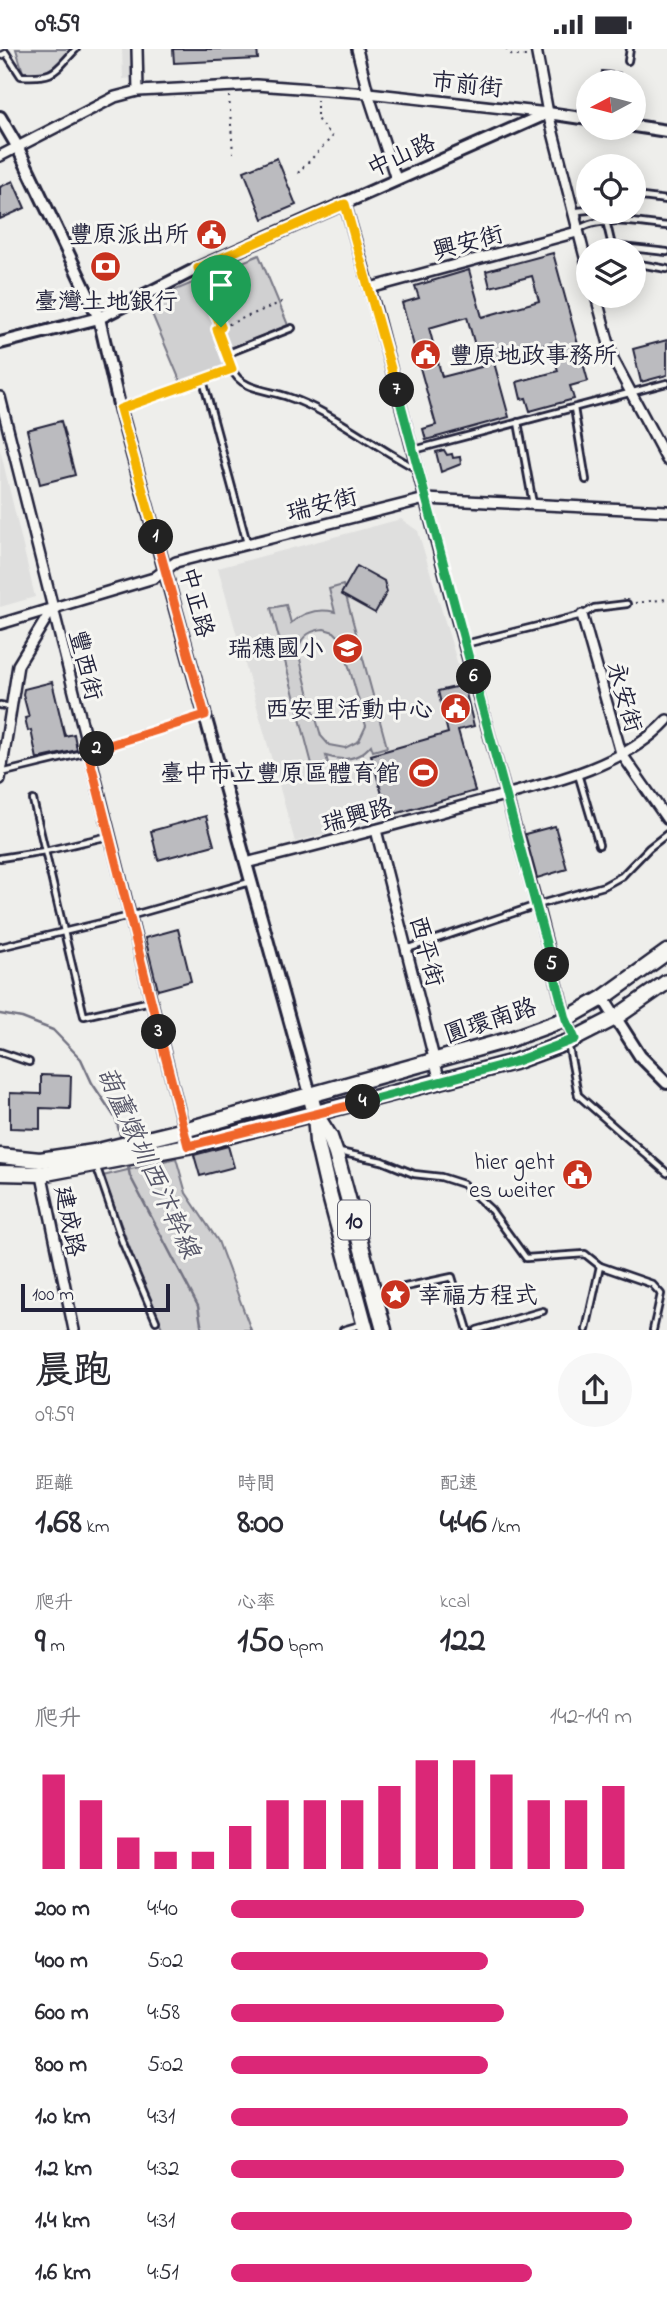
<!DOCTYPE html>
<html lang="zh-TW">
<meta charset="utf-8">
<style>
:root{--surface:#fff;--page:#f7f7f7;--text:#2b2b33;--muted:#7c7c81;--accent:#db2777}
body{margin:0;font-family:"Indie Flower","LXGW WenKai TC",sans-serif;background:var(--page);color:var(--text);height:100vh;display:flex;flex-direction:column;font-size:26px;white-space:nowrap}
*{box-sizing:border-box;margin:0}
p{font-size:23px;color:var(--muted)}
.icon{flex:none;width:38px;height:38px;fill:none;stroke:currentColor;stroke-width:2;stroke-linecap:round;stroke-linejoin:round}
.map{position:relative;height:1281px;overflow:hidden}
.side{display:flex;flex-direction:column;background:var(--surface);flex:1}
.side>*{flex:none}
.needle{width:46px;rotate:263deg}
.fabs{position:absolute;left:576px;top:21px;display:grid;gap:14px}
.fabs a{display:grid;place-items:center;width:70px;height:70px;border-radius:50%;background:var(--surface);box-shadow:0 4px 18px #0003;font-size:35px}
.scale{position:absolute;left:21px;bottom:18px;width:149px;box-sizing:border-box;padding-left:7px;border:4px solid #22223b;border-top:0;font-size:19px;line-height:24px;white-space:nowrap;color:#22223b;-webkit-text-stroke:5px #f6f6f2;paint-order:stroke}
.pin{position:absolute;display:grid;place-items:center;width:60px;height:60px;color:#fff;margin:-72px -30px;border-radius:50% 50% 50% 0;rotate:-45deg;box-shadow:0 0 7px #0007}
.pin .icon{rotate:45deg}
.km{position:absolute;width:35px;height:35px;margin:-18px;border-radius:50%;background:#222;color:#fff;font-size:19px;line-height:35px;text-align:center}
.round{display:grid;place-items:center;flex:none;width:74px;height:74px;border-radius:37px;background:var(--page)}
.overview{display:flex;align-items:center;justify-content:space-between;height:119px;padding:0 35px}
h1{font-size:38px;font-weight:700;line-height:52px}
.metrics{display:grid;grid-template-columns:repeat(3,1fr);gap:10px;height:119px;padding:7px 35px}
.metrics div{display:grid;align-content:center}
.metrics b{font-size:35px;font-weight:700}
.metrics small{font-size:19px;font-weight:400}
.metrics p{font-size:19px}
.chart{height:196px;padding:14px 35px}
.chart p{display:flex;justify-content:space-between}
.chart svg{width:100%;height:126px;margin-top:7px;stroke:var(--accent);stroke-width:6}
ul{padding:0 35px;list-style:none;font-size:23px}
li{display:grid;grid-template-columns:112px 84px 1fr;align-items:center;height:52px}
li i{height:18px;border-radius:9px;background:var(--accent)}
.status{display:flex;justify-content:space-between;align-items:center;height:49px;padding:0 35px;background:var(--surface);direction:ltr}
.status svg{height:19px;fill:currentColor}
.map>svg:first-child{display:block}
.built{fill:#dfdfde}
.green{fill:#d0d0d1;stroke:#797986;stroke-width:2;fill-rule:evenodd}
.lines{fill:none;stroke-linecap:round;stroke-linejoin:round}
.stream{stroke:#727281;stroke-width:2.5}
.building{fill:#bbbbbf;stroke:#22223b;stroke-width:2;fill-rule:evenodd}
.service-casing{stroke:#22223b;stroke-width:10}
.minor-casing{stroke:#22223b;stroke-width:14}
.tertiary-casing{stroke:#22223b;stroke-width:16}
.primary-casing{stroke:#22223b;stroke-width:19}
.path{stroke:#22223b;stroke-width:2;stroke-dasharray:2 5;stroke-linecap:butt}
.service{stroke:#f6f6f2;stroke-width:4.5}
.minor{stroke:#f6f6f2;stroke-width:9}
.tertiary{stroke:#f6f6f2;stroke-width:10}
.primary{stroke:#f6f6f2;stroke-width:14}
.split-1-casing{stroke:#fff;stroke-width:14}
.split-2-casing{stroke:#fff;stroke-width:14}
.split-3-casing{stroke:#fff;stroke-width:14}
.split-4-casing{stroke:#fff;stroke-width:14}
.split-5-casing{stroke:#fff;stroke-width:14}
.split-6-casing{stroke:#fff;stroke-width:14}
.split-7-casing{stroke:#fff;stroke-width:14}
.split-8-casing{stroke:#fff;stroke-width:14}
.split-9-casing{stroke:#fff;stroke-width:14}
.split-1{stroke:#f5b400;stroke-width:9}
.split-2{stroke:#f0652b;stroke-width:9}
.split-3{stroke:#f0652b;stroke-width:9}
.split-4{stroke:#f0652b;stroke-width:9}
.split-5{stroke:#22a559;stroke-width:9}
.split-6{stroke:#22a559;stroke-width:9}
.split-7{stroke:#22a559;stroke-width:9}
.split-8{stroke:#f5b400;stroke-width:9}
.split-9{stroke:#f5b400;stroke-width:9}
.labels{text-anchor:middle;stroke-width:6;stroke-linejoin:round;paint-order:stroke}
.shield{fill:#f6f6f2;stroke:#626272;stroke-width:2}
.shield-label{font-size:23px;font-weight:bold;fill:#22223b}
.street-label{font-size:24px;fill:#22223b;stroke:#f6f6f2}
.poi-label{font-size:24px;fill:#22223b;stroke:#f6f6f2;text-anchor:end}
.water-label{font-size:26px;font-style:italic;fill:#575769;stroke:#f6f6f2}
</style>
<div class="status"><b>09:59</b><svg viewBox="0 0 49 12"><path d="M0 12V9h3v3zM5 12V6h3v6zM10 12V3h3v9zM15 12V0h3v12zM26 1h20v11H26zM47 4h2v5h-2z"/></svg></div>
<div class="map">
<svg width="667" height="1281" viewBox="0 0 667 1281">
<rect width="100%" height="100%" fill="#eeeeeb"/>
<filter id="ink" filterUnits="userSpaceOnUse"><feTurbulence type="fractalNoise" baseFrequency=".0143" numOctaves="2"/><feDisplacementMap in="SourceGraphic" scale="14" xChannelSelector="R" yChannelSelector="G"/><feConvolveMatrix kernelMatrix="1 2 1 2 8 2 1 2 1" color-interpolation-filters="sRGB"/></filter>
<g filter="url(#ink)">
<g class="built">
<path d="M122,0h22l1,28 -22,2z"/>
<path d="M0,400l35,148 -35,10z"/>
<path d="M401,470l17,12 46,154 -26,6 10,42 -77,22 17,61 -93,26 -77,-274z"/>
</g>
<g class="green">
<path d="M16,0h56c-17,18 -22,26 -49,23z"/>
<path d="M259,206l29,70 -65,27 4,14 -46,17 -34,-81z"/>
<path d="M343,536l44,162 -14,4 -2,-6c-12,14 -28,17 -45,11l2,7 -15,5 -42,-160 15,-3 5,18c13,-11 27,-15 44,-11l-6,-23zM324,580l10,3 7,7 25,87 -7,15 -14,7 -16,-3 -8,-9c-4,-15 -24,-77 -22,-88 2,-13 14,-18 25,-19z"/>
<path d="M176,1109l10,35 32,48 33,89h-88l-17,-38 -43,-116z"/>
</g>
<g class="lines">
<g class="stream">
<path d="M0,965l22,4 31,12 28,29 11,24 24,36 5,20"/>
<path d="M127,1113l3,14 68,130 4,24"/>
</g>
</g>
<g class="building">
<path d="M173,0h84l1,10 -84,4z"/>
<path d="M602,22l18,2 -1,9h-18z"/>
<path d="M277,109l19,47 -33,14 -19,-48z"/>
<path d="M13,132l12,27 -25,11v-32z"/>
<path d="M553,204l35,128 -18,5 4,13 -44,12 -4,-13 -5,1 -4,-17 41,-11 -7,-28 -58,16 16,58 -83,23 -3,-11 13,-4 -34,-122 17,-5 -4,-12 54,-16 13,47 57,-16 -7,-25 -42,11 -4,-16zM467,268l14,50 -39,10 -13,-49z"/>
<path d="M667,291v35l-26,7 -8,-33z"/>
<path d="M61,372l14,54 -35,9 -13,-54z"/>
<path d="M444,401l3,5 5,-1 1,4 7,-1 1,7 -20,8 -5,-20z"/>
<path d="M357,517l27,15 3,11 -12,21 -34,-19z"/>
<path d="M52,633l13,54 9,-2 3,16 -40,9 -6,-29 -3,1 -3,-13 4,-1 -6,-23 1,-5z"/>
<path d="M464,636l10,41 -16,4 17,61 -87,25 -17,-61 77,-22 -10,-42z"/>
<path d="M206,767l8,29 -56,15 -7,-29z"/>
<path d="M555,777l12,43 -30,9 -12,-44z"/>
<path d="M178,880l13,52 -33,9 -13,-52z"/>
<path d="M41,1026l30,1 -1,33 -30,-1v21l-30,-1v-35l31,1z"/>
<path d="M228,1097l6,21 -34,9 -6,-21z"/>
</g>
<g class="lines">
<defs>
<g id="service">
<path d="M0,7l6,-3 15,23c35,2 33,-4 55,-27"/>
<path d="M628,12l2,-12"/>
<path d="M634,147l33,4"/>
<path d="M604,163l8,34 55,6"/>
<path d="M578,168v-6l10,-1"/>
<path d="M580,180c18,-14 64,-5 87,-3"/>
<path d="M634,214l33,6"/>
<path d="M232,320l-6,-15 66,-26"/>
<path d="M203,331l44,163"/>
<path d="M121,359l111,-39c8,21 37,21 56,28 43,14 88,51 129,72"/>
<path d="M574,359l12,72"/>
<path d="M518,373l15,82"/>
<path d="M414,401l253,-67"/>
<path d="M465,595l117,-29 12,-7 33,-4"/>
<path d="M0,656l10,2"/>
<path d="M1,724l87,-21 116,-37"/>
<path d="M578,725l21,71"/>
<path d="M33,751l51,216 67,-15"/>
<path d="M0,809l45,-7 64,-15"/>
<path d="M0,898l130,-31 120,-34"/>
<path d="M407,900l130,-44 67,-19 18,-10 27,-28 18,-14"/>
<path d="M568,994l10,52 89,78"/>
<path d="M0,1003l29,10"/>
<path d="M339,1103l43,9 32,13 27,3 22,7 28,26 35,48 59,-4 15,12"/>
<path d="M96,1116l26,76 34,80"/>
<path d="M377,1244l75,-16 16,53"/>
<path d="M343,1281l17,-5"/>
<path d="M477,1281l66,-19"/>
<path d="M586,1281l14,-64 52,18 9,10 -8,36"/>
</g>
<g id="minor">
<path d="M137,0l1,42"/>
<path d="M357,0l11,44 28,86"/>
<path d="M536,0l12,64 40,156"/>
<path d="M0,107l115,-59 23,-6 118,-6 112,8 180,20"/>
<path d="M345,155l30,103 77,295 85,303 29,114 9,20"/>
<path d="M370,239l207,-56"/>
<path d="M596,247l17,63 54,101"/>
<path d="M0,348l188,749"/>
<path d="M582,566l39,138 46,66"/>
<path d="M0,575l154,-46 22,-16 249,-63 242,12"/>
<path d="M0,730l18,-114 34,-56"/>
<path d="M376,781l64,252"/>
<path d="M246,814c72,-18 145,-37 217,-57 65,-18 157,-34 204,-86"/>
<path d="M41,1122l33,159"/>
</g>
<g id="tertiary">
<path d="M0,68l17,29 82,172 21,91 190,685"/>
<path d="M634,77l33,5"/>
<path d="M0,294l99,-25 99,-50 350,-155 40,6"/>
<path d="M603,949l37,58 27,27"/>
</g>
<g id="primary">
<path d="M310,1045l5,20 2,28 10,43 39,145"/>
<path d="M316,1066l14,22 6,17 48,176"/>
<path d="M0,1107l40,4 54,-8 90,-22 324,-90 58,-21 37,-21 64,-46"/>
<path d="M0,1124l41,1 147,-28 326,-84 54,-20 47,-24 52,-36"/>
</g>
</defs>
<use href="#service" class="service-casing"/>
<use href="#minor" class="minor-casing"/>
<use href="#tertiary" class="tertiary-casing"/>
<use href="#primary" class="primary-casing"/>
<g class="path">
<path d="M506,0l6,7h14"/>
<path d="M229,47l4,57"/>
<path d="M298,124l34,-36 -15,-18v-19"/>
<path d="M202,230l19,48 -4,2 6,17"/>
<path d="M222,278l60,-25"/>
<path d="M635,554l32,-4"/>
</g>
<use href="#service" class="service"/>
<use href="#minor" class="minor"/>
<use href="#tertiary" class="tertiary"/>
<use href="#primary" class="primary"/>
</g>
</g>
<g class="lines" filter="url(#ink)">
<defs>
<path id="split-1" d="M156,488l-36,-128 112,-40 -15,-40 4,-2"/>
<path id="split-2" d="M97,700l108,-34 -49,-178"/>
<path id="split-3" d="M97,700l-9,3 71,280"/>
<path id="split-4" d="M159,983l29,114 175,-44"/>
<path id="split-5" d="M363,1053l151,-40 61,-23 -9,-20 -14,-54"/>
<path id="split-6" d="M474,628l78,288"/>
<path id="split-7" d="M397,341l77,287"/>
<path id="split-8" d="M248,197l97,-42 52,186"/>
<path id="split-9" d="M221,278l-23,-59 50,-22"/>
</defs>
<use href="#split-1" class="split-1-casing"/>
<use href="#split-2" class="split-2-casing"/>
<use href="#split-3" class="split-3-casing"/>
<use href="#split-4" class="split-4-casing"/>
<use href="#split-5" class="split-5-casing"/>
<use href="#split-6" class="split-6-casing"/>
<use href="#split-7" class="split-7-casing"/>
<use href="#split-8" class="split-8-casing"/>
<use href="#split-9" class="split-9-casing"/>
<use href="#split-1" class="split-1"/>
<use href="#split-2" class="split-2"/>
<use href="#split-3" class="split-3"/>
<use href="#split-4" class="split-4"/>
<use href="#split-5" class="split-5"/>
<use href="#split-6" class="split-6"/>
<use href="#split-7" class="split-7"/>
<use href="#split-8" class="split-8"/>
<use href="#split-9" class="split-9"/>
</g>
<defs>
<symbol id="civic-disc" viewBox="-11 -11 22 22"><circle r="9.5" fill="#c8321e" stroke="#f6f6f2"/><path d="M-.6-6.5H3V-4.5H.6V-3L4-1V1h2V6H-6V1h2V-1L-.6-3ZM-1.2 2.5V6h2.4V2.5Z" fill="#fff"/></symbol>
<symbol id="bank-disc" viewBox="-11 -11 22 22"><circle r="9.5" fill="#c8321e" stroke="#f6f6f2"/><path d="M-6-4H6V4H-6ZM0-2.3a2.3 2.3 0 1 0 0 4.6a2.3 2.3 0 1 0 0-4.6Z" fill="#fff"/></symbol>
<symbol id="school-disc" viewBox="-11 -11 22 22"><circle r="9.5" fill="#c8321e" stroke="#f6f6f2"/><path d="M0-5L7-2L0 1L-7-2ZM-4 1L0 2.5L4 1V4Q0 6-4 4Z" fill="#fff"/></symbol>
<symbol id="stadium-disc" viewBox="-11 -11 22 22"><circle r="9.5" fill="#c8321e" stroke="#f6f6f2"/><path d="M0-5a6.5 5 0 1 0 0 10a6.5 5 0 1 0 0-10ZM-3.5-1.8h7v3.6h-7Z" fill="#fff"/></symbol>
<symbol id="sight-disc" viewBox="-11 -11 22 22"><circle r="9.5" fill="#c8321e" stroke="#f6f6f2"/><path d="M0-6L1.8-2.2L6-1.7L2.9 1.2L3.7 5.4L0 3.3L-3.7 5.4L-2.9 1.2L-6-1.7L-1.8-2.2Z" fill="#fff"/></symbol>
</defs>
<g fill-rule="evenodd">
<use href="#civic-disc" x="194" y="168" width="35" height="35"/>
<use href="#bank-disc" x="88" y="200" width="35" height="35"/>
<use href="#civic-disc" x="408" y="288" width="35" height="35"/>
<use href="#school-disc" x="330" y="582" width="35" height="35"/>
<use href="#civic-disc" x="438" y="642" width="35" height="35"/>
<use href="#stadium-disc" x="406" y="706" width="35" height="35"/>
<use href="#civic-disc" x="560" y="1108" width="35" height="35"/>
<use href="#sight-disc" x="378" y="1228" width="35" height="35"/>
</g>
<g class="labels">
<rect class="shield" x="338" y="1151.5" width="32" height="39" rx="5"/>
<g class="shield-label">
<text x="354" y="1179">10</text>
</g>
<g class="street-label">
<text transform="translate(467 35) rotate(6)" y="8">市前街</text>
<text transform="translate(401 106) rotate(-24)" y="8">中山路</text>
<text transform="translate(468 193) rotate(-15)" y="8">興安街</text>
<text transform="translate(322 455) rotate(-14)" y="8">瑞安街</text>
<text transform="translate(197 553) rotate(75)" y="8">中正路</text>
<text transform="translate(86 616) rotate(76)" y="8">豐西街</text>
<text transform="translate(625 648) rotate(74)" y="8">永安街</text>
<text transform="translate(357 766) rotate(-15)" y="8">瑞興路</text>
<text transform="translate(427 902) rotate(75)" y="8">西平街</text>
<text transform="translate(490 971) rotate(-18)" y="8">圓環南路</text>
<text transform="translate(70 1172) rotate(79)" y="8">建成路</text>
</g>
<g class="poi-label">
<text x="189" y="193">豐原派出所</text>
<text x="106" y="260" text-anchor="middle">臺灣土地銀行</text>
<text x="449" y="314" text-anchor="start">豐原地政事務所</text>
<text x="324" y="607">瑞穗國小</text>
<text x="433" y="668">西安里活動中心</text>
<text x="400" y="732">臺中市立豐原區體育館</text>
<text x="555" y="1120">hier geht<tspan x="555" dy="28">es weiter</tspan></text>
<text x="418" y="1254" text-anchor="start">幸福方程式</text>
</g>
<g class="water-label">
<text transform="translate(149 1113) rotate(65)" y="9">葫蘆燉圳西汴幹線</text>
</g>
</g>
</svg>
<div class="fabs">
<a><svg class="needle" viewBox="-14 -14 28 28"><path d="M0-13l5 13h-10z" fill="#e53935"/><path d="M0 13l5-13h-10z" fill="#7c7c81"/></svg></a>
<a><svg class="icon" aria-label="locate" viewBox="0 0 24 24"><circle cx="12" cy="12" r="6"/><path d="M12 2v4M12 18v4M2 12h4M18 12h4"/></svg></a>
<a><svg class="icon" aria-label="layers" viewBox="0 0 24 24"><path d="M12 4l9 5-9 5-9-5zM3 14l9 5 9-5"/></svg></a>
</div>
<div class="scale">100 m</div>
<div class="pin" style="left:221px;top:278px;background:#1e9e55"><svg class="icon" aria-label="arrive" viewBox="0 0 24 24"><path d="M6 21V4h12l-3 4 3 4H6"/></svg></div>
<b class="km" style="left:156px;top:488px">1</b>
<b class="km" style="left:97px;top:700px">2</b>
<b class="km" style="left:159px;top:983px">3</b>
<b class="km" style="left:363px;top:1053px">4</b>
<b class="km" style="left:552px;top:916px">5</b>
<b class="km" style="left:474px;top:628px">6</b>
<b class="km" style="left:397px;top:341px">7</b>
</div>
<section class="side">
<div class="overview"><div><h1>晨跑</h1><p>09:59</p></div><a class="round"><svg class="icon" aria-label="share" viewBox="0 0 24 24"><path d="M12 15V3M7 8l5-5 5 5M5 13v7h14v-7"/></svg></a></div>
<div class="metrics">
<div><p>距離</p><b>1.68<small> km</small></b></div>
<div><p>時間</p><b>8:00</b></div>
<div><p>配速</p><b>4:46<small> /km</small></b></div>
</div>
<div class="metrics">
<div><p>爬升</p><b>9<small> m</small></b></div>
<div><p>心率</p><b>150<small> bpm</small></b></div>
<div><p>kcal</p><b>122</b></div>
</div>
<div class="chart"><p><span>爬升</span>142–149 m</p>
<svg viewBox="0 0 160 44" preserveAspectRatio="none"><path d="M5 44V11M15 44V20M25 44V33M35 44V38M45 44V38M55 44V29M65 44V20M75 44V20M85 44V20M95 44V15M105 44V6M115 44V6M125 44V11M135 44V20M145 44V20M155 44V15"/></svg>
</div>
<ul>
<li><b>200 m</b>4:40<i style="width:88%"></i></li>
<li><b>400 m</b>5:02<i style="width:64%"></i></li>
<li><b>600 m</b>4:58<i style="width:68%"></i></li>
<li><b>800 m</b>5:02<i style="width:64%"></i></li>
<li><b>1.0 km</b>4:31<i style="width:99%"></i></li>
<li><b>1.2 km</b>4:32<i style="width:98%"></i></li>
<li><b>1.4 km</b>4:31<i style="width:100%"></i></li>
<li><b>1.6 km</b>4:51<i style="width:75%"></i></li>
</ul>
</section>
